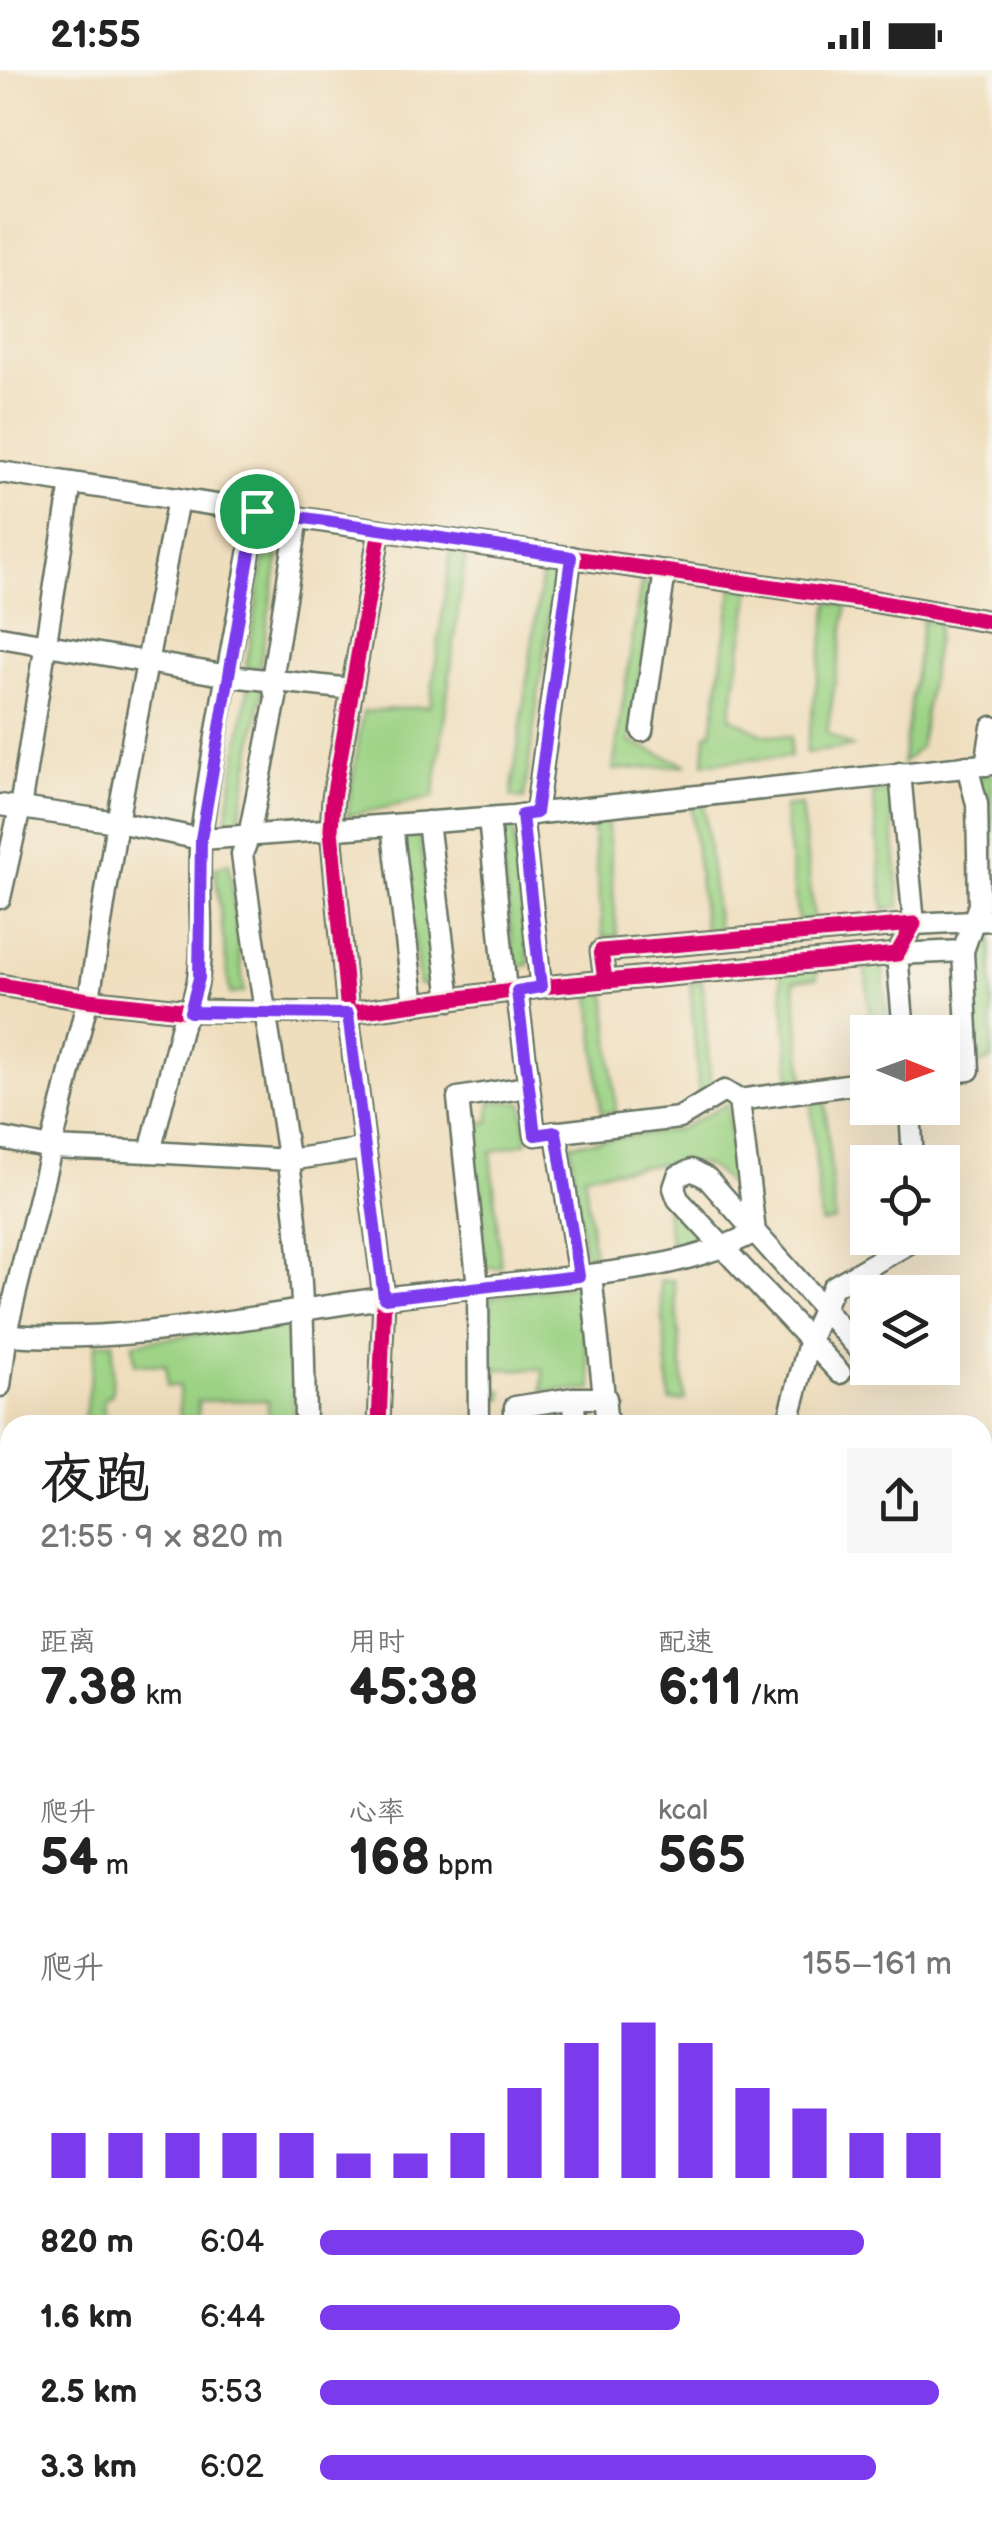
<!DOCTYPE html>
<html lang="zh">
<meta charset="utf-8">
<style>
:root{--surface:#fff;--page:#f6f6f6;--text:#222;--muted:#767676;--accent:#7c3aed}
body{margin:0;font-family:"Balsamiq Sans","LXGW WenKai TC",sans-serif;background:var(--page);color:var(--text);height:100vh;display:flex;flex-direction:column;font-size:38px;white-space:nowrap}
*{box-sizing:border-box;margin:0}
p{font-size:32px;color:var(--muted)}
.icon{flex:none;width:55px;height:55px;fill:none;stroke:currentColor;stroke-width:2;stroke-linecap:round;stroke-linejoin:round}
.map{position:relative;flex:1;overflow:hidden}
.sheet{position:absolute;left:0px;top:1345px;width:992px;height:1112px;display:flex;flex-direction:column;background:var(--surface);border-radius:30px 30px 0 0;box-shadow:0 10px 40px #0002}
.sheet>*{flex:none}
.needle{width:65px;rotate:91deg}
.tools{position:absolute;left:850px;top:945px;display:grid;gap:20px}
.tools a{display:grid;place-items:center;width:110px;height:110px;border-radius:0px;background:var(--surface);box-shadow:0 10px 40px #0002;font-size:50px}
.pin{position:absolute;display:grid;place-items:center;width:85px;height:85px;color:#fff;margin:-42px;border:5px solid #fff;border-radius:50%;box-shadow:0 2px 10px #0007}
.round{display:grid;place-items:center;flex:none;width:105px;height:105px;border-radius:0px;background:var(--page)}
.overview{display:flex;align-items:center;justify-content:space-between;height:170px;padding:0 40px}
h1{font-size:55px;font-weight:600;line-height:75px}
.stats{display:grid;grid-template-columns:repeat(3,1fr);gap:15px;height:170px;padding:10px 40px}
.stats div{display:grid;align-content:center}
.stats b{font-size:50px;font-weight:600}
.stats small{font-size:28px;font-weight:400}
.stats p{font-size:28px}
.chart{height:280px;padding:20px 40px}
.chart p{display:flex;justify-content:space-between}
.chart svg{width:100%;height:180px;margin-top:10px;stroke:var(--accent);stroke-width:6}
ul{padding:0 40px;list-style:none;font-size:32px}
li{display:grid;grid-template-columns:160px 120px 1fr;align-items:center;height:75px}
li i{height:25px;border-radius:12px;background:var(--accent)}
.status{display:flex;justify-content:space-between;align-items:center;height:70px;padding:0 50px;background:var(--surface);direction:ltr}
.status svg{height:28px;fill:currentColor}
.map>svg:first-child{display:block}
.green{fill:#9dd385;stroke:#5e885c;stroke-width:2.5}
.forest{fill:#7eb572;stroke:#4e7953;stroke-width:2.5}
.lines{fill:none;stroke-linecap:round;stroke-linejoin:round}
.minor-casing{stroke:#687564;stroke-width:25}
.tertiary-casing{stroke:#687564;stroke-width:30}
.primary-casing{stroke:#687564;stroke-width:35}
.minor{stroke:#fff;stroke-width:20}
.tertiary{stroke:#fff;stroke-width:25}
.primary{stroke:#fff;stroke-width:30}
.cycleway-casing{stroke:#f7f3e8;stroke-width:21}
.cycleway{stroke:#d6006c;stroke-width:15}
.route-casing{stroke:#fff;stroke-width:20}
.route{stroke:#7c3aed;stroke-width:12}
</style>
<div class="status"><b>21:55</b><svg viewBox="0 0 49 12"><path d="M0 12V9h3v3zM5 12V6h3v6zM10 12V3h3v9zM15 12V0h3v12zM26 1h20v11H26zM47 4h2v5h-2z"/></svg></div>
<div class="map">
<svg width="992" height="2456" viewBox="0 0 992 2456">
<rect width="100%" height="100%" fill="#f7f3e8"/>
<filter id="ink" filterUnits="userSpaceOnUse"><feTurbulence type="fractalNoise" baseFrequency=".01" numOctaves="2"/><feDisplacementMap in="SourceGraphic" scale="20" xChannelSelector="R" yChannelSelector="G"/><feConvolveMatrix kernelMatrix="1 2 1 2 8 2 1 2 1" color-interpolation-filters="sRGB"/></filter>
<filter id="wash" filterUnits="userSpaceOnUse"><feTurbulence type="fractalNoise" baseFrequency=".0048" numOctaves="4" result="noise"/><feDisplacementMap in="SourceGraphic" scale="40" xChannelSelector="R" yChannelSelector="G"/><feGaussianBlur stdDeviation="2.25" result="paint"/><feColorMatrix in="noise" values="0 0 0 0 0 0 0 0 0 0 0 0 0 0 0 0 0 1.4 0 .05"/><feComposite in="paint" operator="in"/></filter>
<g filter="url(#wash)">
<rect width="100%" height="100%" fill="#efdebd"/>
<g class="green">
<path d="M269,460l14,3 -24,136 -13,-2z"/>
<path d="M451,479l15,2 -32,246 -87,19 16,-104 67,-6z"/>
<path d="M543,496l13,2 -32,231 -13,-2z"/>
<path d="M641,513l12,2 -23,157 57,23 -74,5z"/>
<path d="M733,516l18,3 -21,128 33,17 28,3 -1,20 -86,6 2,-29 6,-2z"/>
<path d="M829,533l18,2 -20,128 25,14 -46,6z"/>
<path d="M923,549l16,3 -19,125 -18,17z"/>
<path d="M249,613l14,3 -24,136 -13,-2z"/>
<path d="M980,704h12v132l-7,1z"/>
<path d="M890,722l10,115 -16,2 -11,-116z"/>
<path d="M704,734l14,127 -13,1 -14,-127z"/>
<path d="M801,735l13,114 -16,2 -14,-114z"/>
<path d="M607,746l10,120 -14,1 -11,-120z"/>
<path d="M513,758l16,137 -14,2 -16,-137z"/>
<path d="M420,765l16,148 -17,2 -16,-148z"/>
<path d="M229,793l15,129 -14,2 -15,-126z"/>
<path d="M982,857h10v133l-16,5 -7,-105z"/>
<path d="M882,890l6,72h-17l-6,-70z"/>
<path d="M816,897l1,11 -23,3 10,98 -13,2 -10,-110z"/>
<path d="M702,911l9,108 -12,6 -9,-113z"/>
<path d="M606,922l10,120 -15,1 -10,-120z"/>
<path d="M491,1031l32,2 4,39 -36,10 10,115 -16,1 -16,-145 20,-1z"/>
<path d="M825,1031l10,120 -14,2 -10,-120z"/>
<path d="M727,1034l10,90c-24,-26 -35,-43 -70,-20l1,33 39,37 -36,5 -11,-85 -76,10 10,83 -9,1 -15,-114 107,-14z"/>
<path d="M674,1210l11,120 -15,1 -10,-120z"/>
<path d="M576,1215l17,105 -50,1v-22h-47v20l7,2v8l-15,1 3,-103z"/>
<path d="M293,1251v104l-25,-2v-23l-70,1v24h-18l-1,-39h-12l-1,-21 -31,-1 -2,-21z"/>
<path d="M113,1272l-1,52 -9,6 2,25h-22l13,-81z"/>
<path d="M992,1405v255h-9l-1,-247z"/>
</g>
<path class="forest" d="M982,1769h10v381l-10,-1z"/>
</g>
<g filter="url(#ink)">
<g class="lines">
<defs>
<g id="minor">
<path d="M0,402l380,58"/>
<path d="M298,447l-26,163 4,18 -27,138 -7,18c13,102 31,202 46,303 14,89 16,179 17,268"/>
<path d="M0,567l229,39 123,13"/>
<path d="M642,661l23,-160"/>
<path d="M986,695l6,-38"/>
<path d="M900,703l14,151 78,-4"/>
<path d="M0,735l117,17 84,17 312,-23 479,-52"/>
<path d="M536,743l35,-256"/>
<path d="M522,745l19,172"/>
<path d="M489,748l17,174"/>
<path d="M428,752l22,178"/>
<path d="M392,755l22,180"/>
<path d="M0,828l20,-90 51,-325"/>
<path d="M0,915l88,15 102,11 158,2 193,-26 356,-33 17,-30 -313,27 4,29"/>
<path d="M517,921l18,144 144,-17 45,-27 15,9"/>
<path d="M904,962l-7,-78 66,-3"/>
<path d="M942,1003l27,-3 -6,-119 16,-46 -2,-101 -10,-38"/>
<path d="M910,1038l3,54"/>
<path d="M556,1062l23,144"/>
<path d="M0,1068l51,10 99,4 32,-127c33,-56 12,-127 19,-189 14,-108 37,-217 56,-325"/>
<path d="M150,1082l139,8 74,-11"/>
<path d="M591,1205l16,150"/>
<path d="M0,1264c127,12 258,-20 384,-36 60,-8 121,-14 181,-20 66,-8 130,-14 190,-46l-48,-54 -15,-8 -14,6 -4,12 4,11 162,174"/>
<path d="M860,1280l-105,-118 -16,-132 129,-18"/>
<path d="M0,1316l8,-62 83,-338 26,-164 61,-323"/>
<path d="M379,1355l5,-127 -36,-285 -17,-183 2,-32 47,-268 491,71 121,21"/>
<path d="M479,1355l-1,-138 -20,-189 69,-11"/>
<path d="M515,1355v-18l59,-9"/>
<path d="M575,1355l-1,-27h32"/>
<path d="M787,1355l23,-86 23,-52 85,-49"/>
<path d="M0,1475h10"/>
</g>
<path id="tertiary" d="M260,2456l1,-8"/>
<g id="primary">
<path d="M0,1691h10"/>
<path d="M982,1694h10"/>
<path d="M0,1730h10"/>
<path d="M982,1733h10"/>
</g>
</defs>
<use href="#minor" class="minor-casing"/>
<use href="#tertiary" class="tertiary-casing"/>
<use href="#primary" class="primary-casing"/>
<use href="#minor" class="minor"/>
<use href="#tertiary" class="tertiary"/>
<use href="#primary" class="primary"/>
<defs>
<g id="cycleway">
<path d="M0,915l88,15 102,11 158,2 193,-26 356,-33 17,-30 -313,27 4,29"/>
<path d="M379,1355l5,-127 -36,-285 -17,-183 2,-32 47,-268 491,71 121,21"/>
</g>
</defs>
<use href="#cycleway" class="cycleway-casing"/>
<use href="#cycleway" class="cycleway"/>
</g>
</g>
<g class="lines" filter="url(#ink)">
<defs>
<path id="route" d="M257,441l314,46 -35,256 -14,2 19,172 -24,4 18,144 21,-3 23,144 -195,22 -36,-284 -158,-2 9,-34 2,-139z"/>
</defs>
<use href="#route" class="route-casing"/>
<use href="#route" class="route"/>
</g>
</svg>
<div class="tools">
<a><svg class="needle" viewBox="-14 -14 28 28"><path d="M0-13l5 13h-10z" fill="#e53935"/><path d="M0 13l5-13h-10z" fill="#767676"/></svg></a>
<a><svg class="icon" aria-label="locate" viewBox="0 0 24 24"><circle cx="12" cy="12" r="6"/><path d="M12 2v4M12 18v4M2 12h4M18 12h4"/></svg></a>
<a><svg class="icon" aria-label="layers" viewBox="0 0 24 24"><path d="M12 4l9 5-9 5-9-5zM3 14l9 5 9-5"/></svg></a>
</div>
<div class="pin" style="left:257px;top:441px;background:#1e9e55"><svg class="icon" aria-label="arrive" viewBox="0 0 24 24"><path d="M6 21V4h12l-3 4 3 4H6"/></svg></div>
<section class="sheet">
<div class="overview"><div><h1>夜跑</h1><p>21:55 · 9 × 820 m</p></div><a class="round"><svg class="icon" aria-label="share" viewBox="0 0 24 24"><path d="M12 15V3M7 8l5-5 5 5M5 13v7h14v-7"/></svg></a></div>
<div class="stats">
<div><p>距离</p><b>7.38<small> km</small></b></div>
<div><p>用时</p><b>45:38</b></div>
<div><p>配速</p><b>6:11<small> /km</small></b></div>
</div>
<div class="stats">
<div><p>爬升</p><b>54<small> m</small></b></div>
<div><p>心率</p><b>168<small> bpm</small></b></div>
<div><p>kcal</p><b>565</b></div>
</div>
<div class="chart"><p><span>爬升</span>155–161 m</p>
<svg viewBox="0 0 160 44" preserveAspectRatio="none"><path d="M5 44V33M15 44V33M25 44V33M35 44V33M45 44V33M55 44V38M65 44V38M75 44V33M85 44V22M95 44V11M105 44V6M115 44V11M125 44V22M135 44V27M145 44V33M155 44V33"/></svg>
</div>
<ul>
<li><b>820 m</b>6:04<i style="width:86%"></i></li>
<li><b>1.6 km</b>6:44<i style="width:57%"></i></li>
<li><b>2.5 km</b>5:53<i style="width:98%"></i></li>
<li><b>3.3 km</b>6:02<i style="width:88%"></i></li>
</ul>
</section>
</div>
